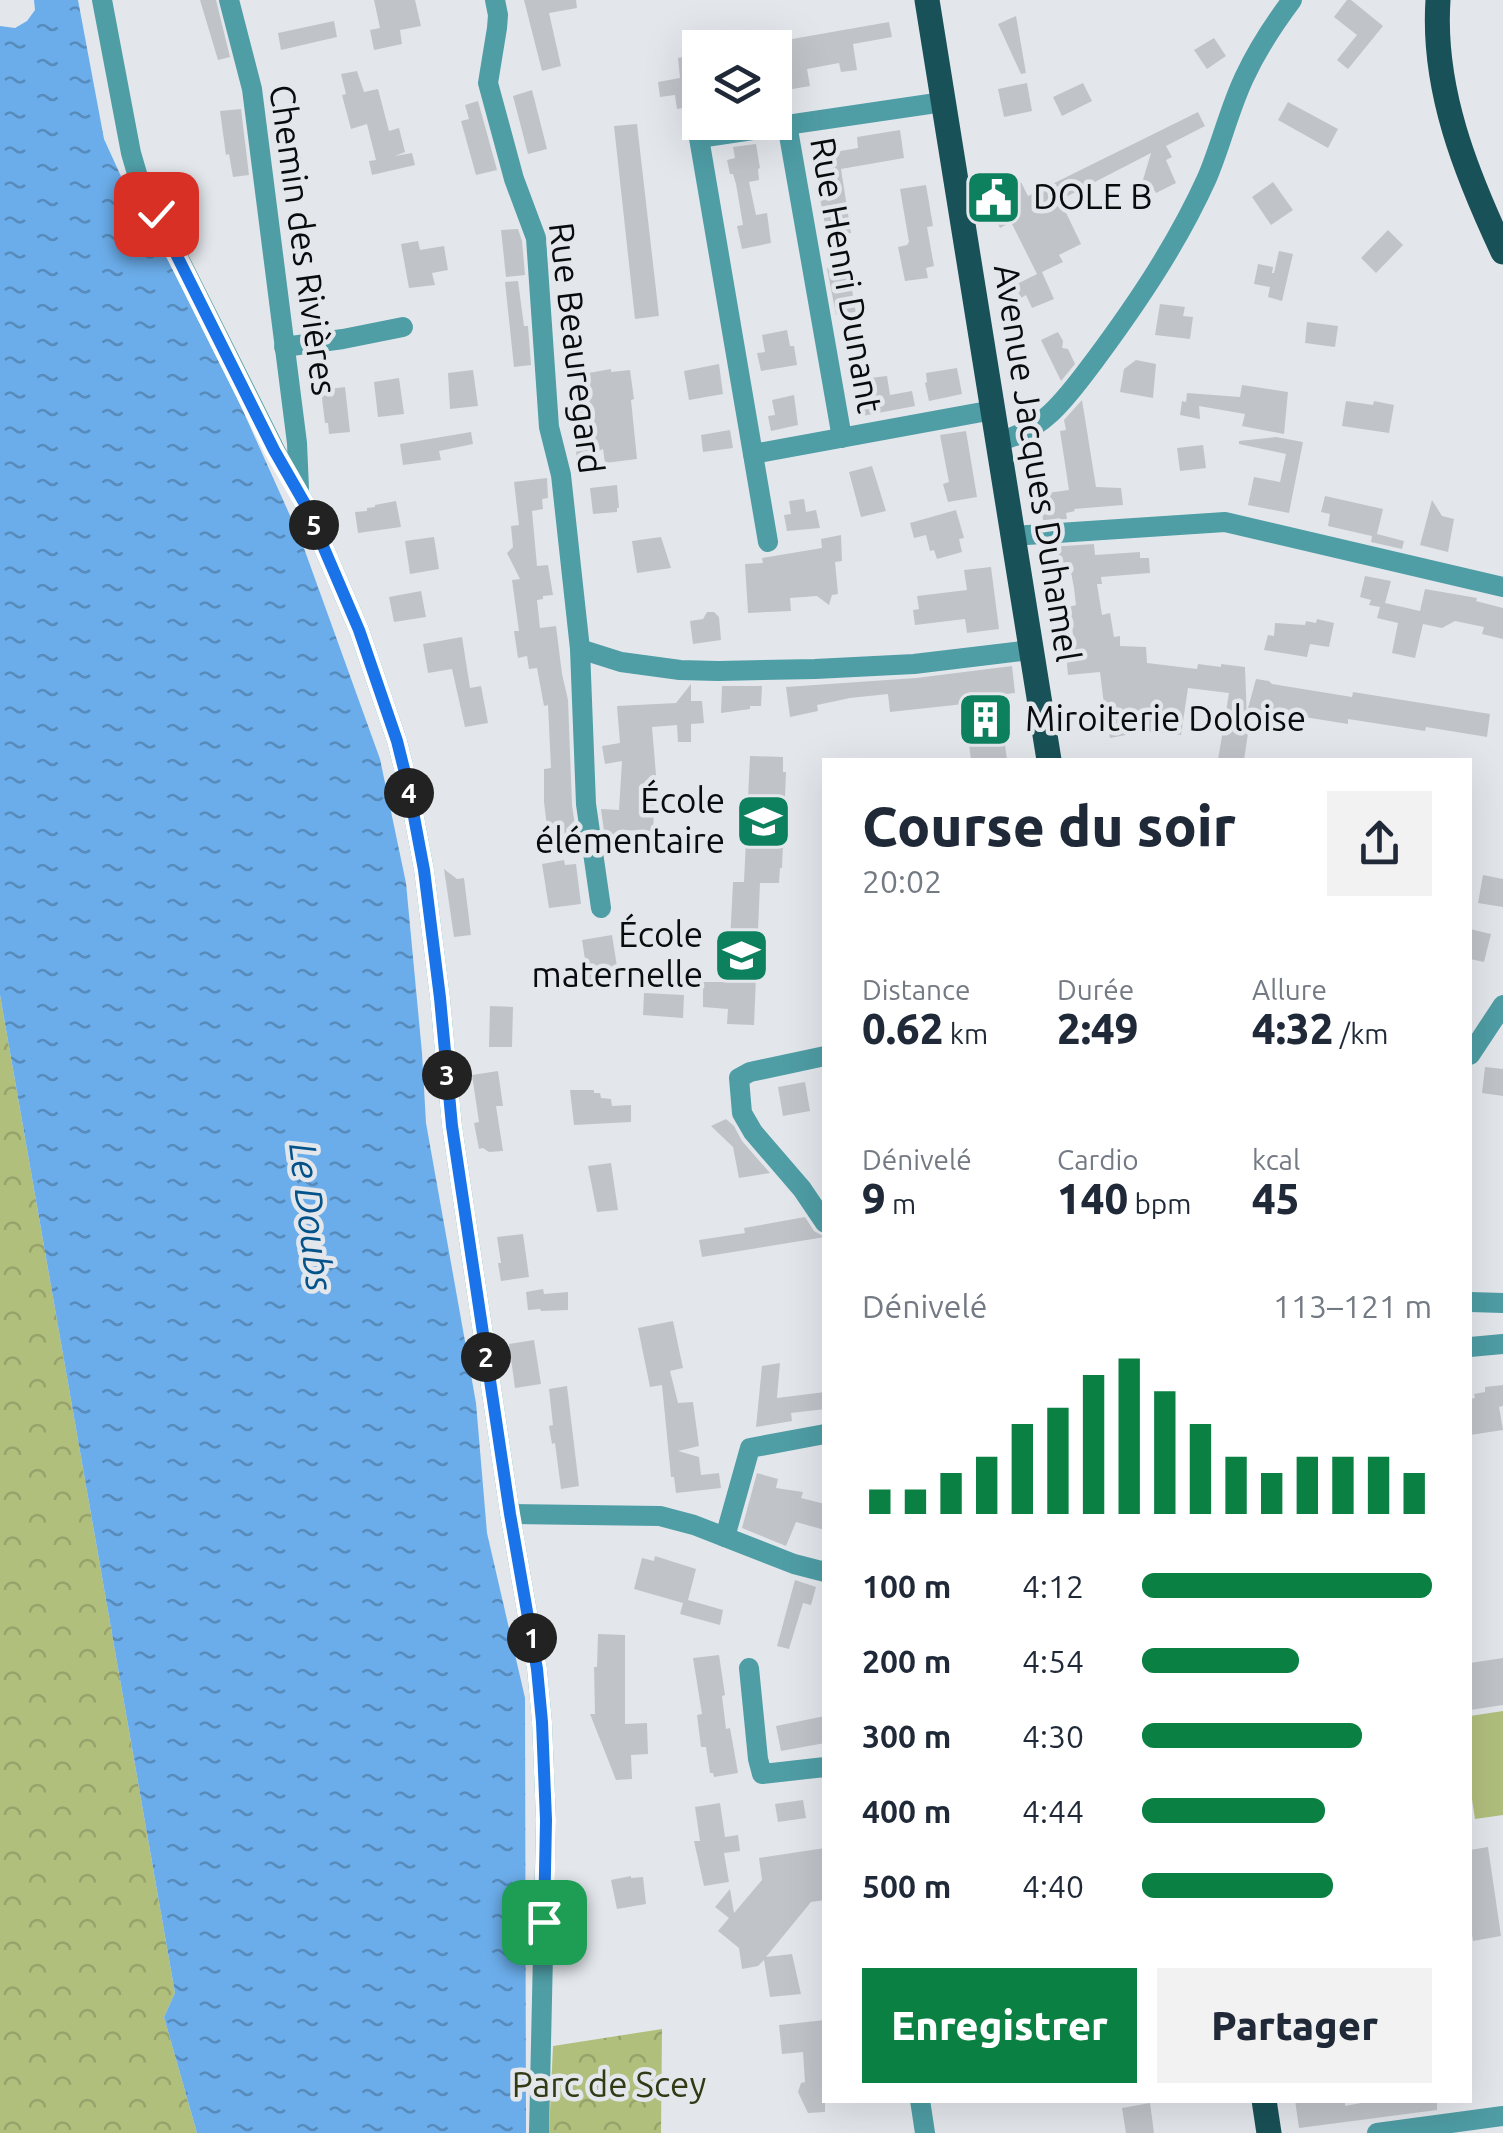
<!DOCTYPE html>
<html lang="fr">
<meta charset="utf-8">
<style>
:root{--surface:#fff;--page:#f2f2f3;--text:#1f2937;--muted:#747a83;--accent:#0b8043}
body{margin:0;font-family:Ubuntu,sans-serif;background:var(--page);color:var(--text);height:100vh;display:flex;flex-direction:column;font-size:38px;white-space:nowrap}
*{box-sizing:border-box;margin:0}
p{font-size:32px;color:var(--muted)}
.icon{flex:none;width:55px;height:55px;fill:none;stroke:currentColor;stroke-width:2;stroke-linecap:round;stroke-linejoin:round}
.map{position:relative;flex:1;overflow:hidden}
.details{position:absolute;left:822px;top:758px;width:650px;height:1345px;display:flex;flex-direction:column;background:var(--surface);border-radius:0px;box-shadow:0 10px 40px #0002}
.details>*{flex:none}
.controls{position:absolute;left:682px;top:30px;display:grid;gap:20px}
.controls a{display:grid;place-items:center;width:110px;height:110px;border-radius:0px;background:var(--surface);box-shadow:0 10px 40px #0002;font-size:50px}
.pin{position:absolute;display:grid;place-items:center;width:85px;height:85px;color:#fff;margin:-42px;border-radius:20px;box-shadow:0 5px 15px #0006}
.km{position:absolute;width:50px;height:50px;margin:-25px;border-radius:50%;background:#222;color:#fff;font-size:28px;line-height:50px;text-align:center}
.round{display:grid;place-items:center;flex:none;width:105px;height:105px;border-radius:0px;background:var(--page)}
.headline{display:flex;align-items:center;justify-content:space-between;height:170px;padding:0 40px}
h1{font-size:55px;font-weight:800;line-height:75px}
.metrics{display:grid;grid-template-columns:repeat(3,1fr);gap:15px;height:170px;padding:10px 40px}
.metrics div{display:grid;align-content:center}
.metrics b{font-size:42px;font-weight:800}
.metrics small{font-size:28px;font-weight:400}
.metrics p{font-size:28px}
.chart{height:280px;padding:20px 40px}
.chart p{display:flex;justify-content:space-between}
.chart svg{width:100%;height:180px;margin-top:10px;stroke:var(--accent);stroke-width:6}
.cta{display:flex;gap:20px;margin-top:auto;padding:20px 40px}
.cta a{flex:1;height:115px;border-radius:0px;background:var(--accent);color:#fff;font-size:40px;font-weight:800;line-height:115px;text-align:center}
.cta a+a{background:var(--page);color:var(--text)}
ul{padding:0 40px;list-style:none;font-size:32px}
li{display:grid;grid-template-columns:160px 120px 1fr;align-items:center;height:75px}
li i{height:25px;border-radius:12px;background:var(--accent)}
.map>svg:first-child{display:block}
.grass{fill:#b1bf7d}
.park{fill:url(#park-crowns)}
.water{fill:url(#water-ripples)}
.building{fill:#c0c4c9}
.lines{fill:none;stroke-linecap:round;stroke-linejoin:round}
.minor{stroke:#4f9da5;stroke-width:20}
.major{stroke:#185157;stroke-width:25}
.route-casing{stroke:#fff;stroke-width:20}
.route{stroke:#1a73e8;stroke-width:12}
.labels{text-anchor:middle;stroke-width:9;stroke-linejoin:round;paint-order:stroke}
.poi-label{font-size:35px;fill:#0a0b0d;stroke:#e3e7ec;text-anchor:start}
.street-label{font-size:35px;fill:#0a0b0d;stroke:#e3e7ec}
.park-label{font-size:35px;fill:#323915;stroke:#e3e7ec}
.water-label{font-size:38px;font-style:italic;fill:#04528a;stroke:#e3e7ec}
</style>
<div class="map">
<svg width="1503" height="2133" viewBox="0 0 1503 2133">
<defs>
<pattern id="park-crowns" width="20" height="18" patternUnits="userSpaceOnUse" patternTransform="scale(2.5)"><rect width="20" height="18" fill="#b1bf7d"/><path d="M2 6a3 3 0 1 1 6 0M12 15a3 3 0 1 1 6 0" fill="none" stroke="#97a36b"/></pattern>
<pattern id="water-ripples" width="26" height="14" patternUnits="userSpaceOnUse" patternTransform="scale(2.5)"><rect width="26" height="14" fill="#6badea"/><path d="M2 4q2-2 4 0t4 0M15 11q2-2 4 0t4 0" fill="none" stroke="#568bbc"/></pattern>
</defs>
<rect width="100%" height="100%" fill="#e3e7ec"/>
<path class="grass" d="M1503,1711v104l-28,4 -5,-33v-70z"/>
<g class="park">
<path d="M0,995l175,998 -11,24 33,116h-197z"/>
<path d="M662,2029l-1,104h-112l4,-87z"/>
</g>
<path class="water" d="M34,0h44l26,139 21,46 20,31 77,148 79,176 79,219 26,124 16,170 4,70 50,280 11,130 38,165 1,435h-329l-33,-116 11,-24 -175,-998v-969l15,2 12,-7 8,-11z"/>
<g class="building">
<path d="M200,0h16l14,57 -12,3z"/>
<path d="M374,0h41l6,26 -21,4 2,14 -28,6 -4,-20 10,-2z"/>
<path d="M524,0h52l1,8 -28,5 12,53 -19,5z"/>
<path d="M1347,0h4l32,26 -35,43 -11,-9 20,-25 -23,-18z"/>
<path d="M1016,16l10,57 -5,1 -23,-50z"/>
<path d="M334,21l3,16 -56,13 -3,-17z"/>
<path d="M889,22l3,15 -39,7 4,26 -16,2 -2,-9 -32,6 3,17 -35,6v-50z"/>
<path d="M1214,38l12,18 -19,13 -13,-19z"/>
<path d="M700,54v51l-23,4 -2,-14 -15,2 -2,-15 22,-4 -2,-20z"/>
<path d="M357,71l7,21 14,-3 11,42 10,-3 6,24 -10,4 17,-3 3,12 -43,10 -3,-14 7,-1 -9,-36 -16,5 -9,-34 4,-1 -5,-20z"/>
<path d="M1027,83l5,28 -28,6 -6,-28z"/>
<path d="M1083,83l9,18 -30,15 -9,-19z"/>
<path d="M532,90l15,59 -19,5 -15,-58z"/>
<path d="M478,101l19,69 -21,5 -15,-54 8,-2 -4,-14z"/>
<path d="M1288,102l50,27 -10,19 -50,-28z"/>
<path d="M241,109l8,66 -16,2 -4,-23 -3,1 -6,-44z"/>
<path d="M1198,112l7,14 -39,20 6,11 -6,3 10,23 -20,10 -4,-7 -10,-3 9,-30 -91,47 21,44 -22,11 4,7 -21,10 12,27 -22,9 -6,-13 -5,3 -6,-13 22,-11 -26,-52 -11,6 -6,-12 -5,2 -11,-24 34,-17 4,7 5,-2 7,14z"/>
<path d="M637,124l22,192 -24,3 -21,-193z"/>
<path d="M900,130l4,28 -63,11 10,64 -8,1 13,80 -20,1 -9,-47 5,-1 -5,-43 -2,1 -12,-65 23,-3 -1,-5 23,-4 -1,-11z"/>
<path d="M756,144l4,24 -2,1 1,11 -10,2 7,33 11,-2 4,30 -29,6 -5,-23 6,-1 -7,-41 -3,-10h-3l-3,-14 8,-2 -2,-11z"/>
<path d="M1273,182l20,28 -22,15 -19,-28z"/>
<path d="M926,185l7,41 -6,1 7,39 -8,2 2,10 -23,3 -7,-34 9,-2 2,-3 -9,-53z"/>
<path d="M518,229l4,12 3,34 -19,2 -5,-47z"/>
<path d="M1388,230l15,15 -27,28 -15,-15z"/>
<path d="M418,241l2,9 24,-4 4,24 -16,3 3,12 -26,3 -8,-44z"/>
<path d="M1279,251l14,3 -11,47 -14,-4 2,-10 -16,-3 4,-20 15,3 -1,6h2z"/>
<path d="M518,281l6,45h4l3,39 -17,2 -9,-85z"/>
<path d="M1160,304l25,3 -2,9 10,1 -3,22 -35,-4z"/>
<path d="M1307,322l31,4 -3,21 -30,-4z"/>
<path d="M787,330l3,16h4l3,19 -36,6 -4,-18 8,-1 -3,-17z"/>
<path d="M1058,332l5,9 -1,7 6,1 7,15 -14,17 -20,-41z"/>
<path d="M1136,360l20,4 -3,34 -33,-6 4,-23z"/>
<path d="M719,364l4,30 -34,6 -5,-29z"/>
<path d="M957,368l5,26 -33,7 -4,-18 2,-1 -1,-9z"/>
<path d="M611,369v3l19,-2 4,29 -3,1 6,59 -32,4 -2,-14 -26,12 -3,-36 -10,-7 16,-23 -2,-11 7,-1 -2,-9z"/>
<path d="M473,370l5,36 -28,3 -2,-36z"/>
<path d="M887,376l3,19 22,-4 3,15 -53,10 -6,-31 14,-3v-4z"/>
<path d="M399,378l5,36 -26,3 -4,-35z"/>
<path d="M1242,385l46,7 -4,42 -42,-8 3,-12 -46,-8 1,13 -20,-4 2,-14 4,1 1,-9 53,4z"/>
<path d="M345,387l5,45 -21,2 -1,-11h-3l-4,-33z"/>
<path d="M794,395l4,30 -27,6 -3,-15 7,-1 -3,-15z"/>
<path d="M1082,400l14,87 25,1 2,17 -49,4 1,2 -9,2 1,6 -24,1 -3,-26 29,-4 -9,-59 6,-1 -2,-10z"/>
<path d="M1346,401l27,4 1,-4 20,4 -5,28 -47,-7z"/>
<path d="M730,430l3,18 -30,4 -2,-17z"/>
<path d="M966,431l11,66 -29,5 -5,-18 6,-2 -9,-47z"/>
<path d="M471,432l2,12 -34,7 2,9 -38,5 -3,-21z"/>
<path d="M1276,437l27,5 -14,71 -41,-8 6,-28 26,5 6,-28 -47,-10v-3z"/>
<path d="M1203,445l3,23 -26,3 -3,-23z"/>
<path d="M872,466l14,45 -25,6 -12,-45z"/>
<path d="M547,478l1,20 -6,1 1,10 -11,2 5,55 11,-1 5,30 -10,1v3l-6,1 3,28 16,-2 6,48 6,26 4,105 4,28 -18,2 -1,-8h-10l-3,-25v-33l7,-1 -3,-63 -4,1 -7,-38 -8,1 -2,-13 -9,2 -4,-27h5l-7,-51 8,-1 -13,-26 6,-6 -2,-21 8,-1 -5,-43z"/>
<path d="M617,485l2,23h-2v4l-24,2 -3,-26z"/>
<path d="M1325,496l58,13 -6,25 27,7 -2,8 -31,-7 1,-6 -44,-10 2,-12 -9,-2z"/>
<path d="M804,499l2,13 10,-2 4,18 -33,3 -3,-16 7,-1 -2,-13z"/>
<path d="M1432,500l10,16 12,3 -6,33 -28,-7z"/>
<path d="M396,501l5,26 -43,6 -3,-21 12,-1v-3l8,-1v-2z"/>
<path d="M956,510l8,28 -5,1 3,13 -25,7 -3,-9 -4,1 -4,-16 -12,3 -4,-15z"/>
<path d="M841,535l1,26 -7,1 3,32 -6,1 -3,10 -12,-9 -27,2 1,13 -43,2 -3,-49 18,-1 -1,-5 60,-10 -1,-9z"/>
<path d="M434,537l5,32 -29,5 -5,-33z"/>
<path d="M661,537l10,31 -34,5 -5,-32z"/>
<path d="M1094,544l1,11 45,-3v6h9l1,15 -49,4 1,7h-5l5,31 8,-2 4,24 6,-1v10l26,1 1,16 50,6 1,-5 23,3v-3l24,3 2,53h3l-6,40h-26l11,-67 -41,-5 -7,47 -35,-4 -36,7 -2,-10 -1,1 -7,-57 -32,3 -3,-33 9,-1 -5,-34 7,-2 -2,-17 -4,-21 -14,1 -1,-15 -5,1v-7z"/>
<path d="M991,567l8,62 -32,4 -2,-14 -50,6 -2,-15 6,-1 -2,-13 50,-6 -3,-20z"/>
<path d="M1365,576l26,5 -6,22 35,8 5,-22 52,9 -1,3 27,7v31l-21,-5 2,-7 -29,-6 -13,7 -19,-4 -8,34 -23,-5 6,-30 -21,-5 3,-11 -11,-2 2,-5 -11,-3z"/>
<path d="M421,591l5,26 -32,5 -5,-25z"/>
<path d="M707,612h7l5,5 2,23 -28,4 -3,-23 13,-2z"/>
<path d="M1317,619l17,4 -5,24 -19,-3 -3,13 -43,-7 4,-15 6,1 1,-13 30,2 1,-4 10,2z"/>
<path d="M462,637l8,51 11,-2 7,37 -23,4 -13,-58 -24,4 -5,-29z"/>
<path d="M1012,666l3,27 -9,1v5l-7,1 8,60h-36l-7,-56 -74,8 -2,-18 -38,4 -33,7 1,6 -28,6 -4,-30 130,-9z"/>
<path d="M1256,679l13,2 3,3 80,13 1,-5 137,22 -3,23 -61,-10 -1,4 -77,-12v5l-100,-16z"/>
<path d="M691,684v17h11l2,22 -13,1v18h-13l-1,-17 -25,2 4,48 -3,56 -35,-1 -1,16h-11l-5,-37 18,1 3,-49 -17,3 -3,-18 18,-3 -3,-37 59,-3z"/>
<path d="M722,686h40l-1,20h-11v3l-29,4z"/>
<path d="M750,756l33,1v15h3l-4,96h-2l-1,15h-19l-6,142 -27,-1 1,-15 -25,-2v-25h25l5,-100h11z"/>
<path d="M564,860l1,5 11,-1 5,40 -32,4 -7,-44z"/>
<path d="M444,869l13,10 7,-1 7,57 -17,2z"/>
<path d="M1483,875l20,4v28l-25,-4z"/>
<path d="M1470,929l21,5 -7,28 -14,-3z"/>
<path d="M612,935l8,51 -24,4 -8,-11 -6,-39z"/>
<path d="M644,993l40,2 -1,23 -40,-3z"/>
<path d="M490,1006l23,1 -1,40h-23z"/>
<path d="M1485,1067l18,2v27l-21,-3z"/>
<path d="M498,1071l5,35h-7l7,45 -14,1 -6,-4 -4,1 -5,-26 5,-1 -7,-47z"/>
<path d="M805,1082l5,29 -27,5 -5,-29z"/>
<path d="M570,1090h24v3h6l1,5 10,1 1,7 19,-1v17l-57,3z"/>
<path d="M726,1119l8,7 8,15 28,32 -31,5 -6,-31 -22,-21z"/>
<path d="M611,1163l7,47 -21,2 -9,-46z"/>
<path d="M805,1217l9,14 11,6 -123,20 -3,-17 46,-7 -1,-5z"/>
<path d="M523,1234l6,43 -28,4 -3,-18h3l-4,-26z"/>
<path d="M543,1289l1,5 24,-2v18l-27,1 -1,-2 -12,1 -2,-18z"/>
<path d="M673,1321l10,47 -13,3 8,32 15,-1 6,44 -21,5 21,6 2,18 18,-2 2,15 -45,5 -2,-16h-3l-9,-92 -12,2 -12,-59z"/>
<path d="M534,1340l7,44 -26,4 -6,-44z"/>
<path d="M780,1363l-3,35 48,-6v17l-34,4 1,8 -36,6 6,-61z"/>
<path d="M1503,1385v21l-4,1 4,23 -33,5v-36l5,-1 -1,-4 11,-2v-5z"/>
<path d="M567,1386l12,100 -18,3 -6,-46 -3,1 -3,-18 4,-1 -4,-36z"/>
<path d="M757,1473l21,6 -2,9 27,4 -2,6 24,6v26l-29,-8 -10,24 -44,-18z"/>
<path d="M655,1556l41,13 -8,31 35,10 -3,15 -40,-11 3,-11 -49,-14 8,-31 12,3z"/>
<path d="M795,1580l21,7 -5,18 -8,-2 -14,46 -12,-3z"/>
<path d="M598,1634l27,1v89l22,-1 1,31 -17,1 1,24 -16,1 -26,-66h5l-1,-47h3z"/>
<path d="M719,1655l6,40 -3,1 4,33 4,-1 8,45 -24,4 -1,-4h-3l-4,-26h-5l-4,-32 5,-1 -9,-56z"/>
<path d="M1503,1658v47l-33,5v-47z"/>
<path d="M825,1716v27l-44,8 -5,-25z"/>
<path d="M803,1800l3,18 -28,4 -3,-18z"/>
<path d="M720,1803l5,34 13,-2 2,16 -16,2 5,29 -25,4 -10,-45h6l-5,-34z"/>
<path d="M1488,1847l13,89 -28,5 -3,-19v-72z"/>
<path d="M825,1848v52l-14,2 -45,55 26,-3 9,40 -31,3 -6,-37 -6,6 -16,3 -3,-21 -21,-17 11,-13 -14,-11 15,-18 4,24 28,-33 -3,-22z"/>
<path d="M631,1876v2l12,-1 3,27 -29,5 -6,-29z"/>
<path d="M825,2020v92l-17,1 -10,-21 3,-9 4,-1 -2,-30 -21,2 -3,-29z"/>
<path d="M1295,2100h50v6l32,-6h60v10l-138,18z"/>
<path d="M1150,2103l4,30h-28l-4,-25z"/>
</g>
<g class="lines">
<g class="minor">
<path d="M102,0l29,153 7,24 137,273 30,54 54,126 38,111 11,44 16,85 16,128 12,128 58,388 27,155 5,53 4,98 -7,313"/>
<path d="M229,0l23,89 45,354 2,46"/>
<path d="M495,0l3,15 -1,13 -9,55 26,96 22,59 13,189 12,48 19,174 41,13 59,8 38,1 97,-2 99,-5 116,-14"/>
<path d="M787,124l55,314"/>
<path d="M284,347l59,-8 60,-12"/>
<path d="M999,441c45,-10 69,-45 96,-81 43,-58 82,-116 112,-182 14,-33 22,-68 37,-100 13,-28 30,-54 48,-78"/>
<path d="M753,454l240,-44"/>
<path d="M1012,536l213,-14 278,65"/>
<path d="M768,542l-69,-404 244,-36"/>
<path d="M580,649l6,155 15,104"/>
<path d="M1470,1055l33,-50"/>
<path d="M825,1056l-75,16 -11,6 3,35 11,19 49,57 23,34"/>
<path d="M1470,1302l33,1"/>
<path d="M1470,1347l33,-3"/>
<path d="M510,1514l150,2 34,9 100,39 31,8"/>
<path d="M725,1537l25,-89 75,-14"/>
<path d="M749,1668l9,91 4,15 63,-7"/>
<path d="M920,2100l5,33"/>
<path d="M1377,2133l126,-17"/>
</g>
<g class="major">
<path d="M927,0l122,760"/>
<path d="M1438,0c-6,89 28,173 65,252"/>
<path d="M1264,2100l5,33"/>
</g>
</g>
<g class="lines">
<defs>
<path id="route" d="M156,214l118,236 31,54 54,126 38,111 11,44 16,85 16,128 12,128 58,388 27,155 5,53 4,98 -2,102"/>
</defs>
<use href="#route" class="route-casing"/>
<use href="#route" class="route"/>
</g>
<defs>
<symbol id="civic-square" viewBox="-11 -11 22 22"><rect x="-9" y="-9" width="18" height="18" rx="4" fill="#0d805e" stroke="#e3e7ec"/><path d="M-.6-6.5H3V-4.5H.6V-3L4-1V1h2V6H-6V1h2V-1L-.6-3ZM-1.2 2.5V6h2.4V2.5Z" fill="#fff"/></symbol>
<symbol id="building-square" viewBox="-11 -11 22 22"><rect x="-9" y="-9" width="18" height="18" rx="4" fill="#0d805e" stroke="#e3e7ec"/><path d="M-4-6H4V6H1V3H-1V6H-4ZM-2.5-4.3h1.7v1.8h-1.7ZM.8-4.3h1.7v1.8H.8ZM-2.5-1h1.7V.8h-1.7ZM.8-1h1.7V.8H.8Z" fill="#fff"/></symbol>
<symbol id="school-square" viewBox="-11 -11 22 22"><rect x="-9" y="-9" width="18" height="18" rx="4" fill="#0d805e" stroke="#e3e7ec"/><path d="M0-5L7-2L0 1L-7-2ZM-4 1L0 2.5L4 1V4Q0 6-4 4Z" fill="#fff"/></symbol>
</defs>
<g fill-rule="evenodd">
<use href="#civic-square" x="962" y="166" width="63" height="63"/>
<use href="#building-square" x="954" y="688" width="63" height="63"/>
<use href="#school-square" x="732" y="790" width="63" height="63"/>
<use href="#school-square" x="710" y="924" width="63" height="63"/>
</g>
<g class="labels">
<g class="poi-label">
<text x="1033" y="209">DOLE B</text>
<text x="1025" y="731">Miroiterie Doloise</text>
<text x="725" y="813" text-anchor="end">École<tspan x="725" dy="40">élémentaire</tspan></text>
<text x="703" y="947" text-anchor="end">École<tspan x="703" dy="40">maternelle</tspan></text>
</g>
<g class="street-label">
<text transform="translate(303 240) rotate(82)" y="12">Chemin des Rivières</text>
<text transform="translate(846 275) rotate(80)" y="12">Rue Henri Dunant</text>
<text transform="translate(576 348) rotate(83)" y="12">Rue Beauregard</text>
<text transform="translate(1037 463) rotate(81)" y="12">Avenue Jacques Duhamel</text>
</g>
<g class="park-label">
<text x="609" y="2097">Parc de Scey</text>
</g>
<g class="water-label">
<text transform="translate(311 1217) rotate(83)" y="13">Le Doubs</text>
</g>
</g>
</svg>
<div class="controls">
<a><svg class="icon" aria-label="layers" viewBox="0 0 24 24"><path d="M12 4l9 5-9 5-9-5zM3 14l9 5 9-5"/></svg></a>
</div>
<div class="pin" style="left:544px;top:1922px;background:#1e9e55"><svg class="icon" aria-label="arrive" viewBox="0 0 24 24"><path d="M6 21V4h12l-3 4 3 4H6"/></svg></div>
<div class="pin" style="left:156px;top:214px;background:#d93025"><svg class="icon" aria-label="check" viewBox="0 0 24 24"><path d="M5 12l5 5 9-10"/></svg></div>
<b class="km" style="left:532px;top:1638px">1</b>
<b class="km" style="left:486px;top:1357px">2</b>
<b class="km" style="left:447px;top:1075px">3</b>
<b class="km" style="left:409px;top:793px">4</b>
<b class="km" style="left:314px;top:525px">5</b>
<section class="details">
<div class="headline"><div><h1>Course du soir</h1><p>20:02</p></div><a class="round"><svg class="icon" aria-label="share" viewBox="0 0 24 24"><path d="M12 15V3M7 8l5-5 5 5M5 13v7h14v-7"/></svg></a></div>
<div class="metrics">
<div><p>Distance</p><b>0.62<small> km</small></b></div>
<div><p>Durée</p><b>2:49</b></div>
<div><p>Allure</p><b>4:32<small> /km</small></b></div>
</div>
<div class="metrics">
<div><p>Dénivelé</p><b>9<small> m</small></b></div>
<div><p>Cardio</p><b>140<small> bpm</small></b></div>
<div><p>kcal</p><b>45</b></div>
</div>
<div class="chart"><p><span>Dénivelé</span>113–121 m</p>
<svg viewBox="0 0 160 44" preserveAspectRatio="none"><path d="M5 44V38M15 44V38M25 44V34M35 44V30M45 44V22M55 44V18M65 44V10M75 44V6M85 44V14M95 44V22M105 44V30M115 44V34M125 44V30M135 44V30M145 44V30M155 44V34"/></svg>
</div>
<ul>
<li><b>100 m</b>4:12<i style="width:100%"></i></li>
<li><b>200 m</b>4:54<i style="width:54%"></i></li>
<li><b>300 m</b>4:30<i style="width:76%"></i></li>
<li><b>400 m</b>4:44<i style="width:63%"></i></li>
<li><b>500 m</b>4:40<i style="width:66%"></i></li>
</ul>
<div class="cta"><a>Enregistrer</a><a>Partager</a></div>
</section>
</div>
